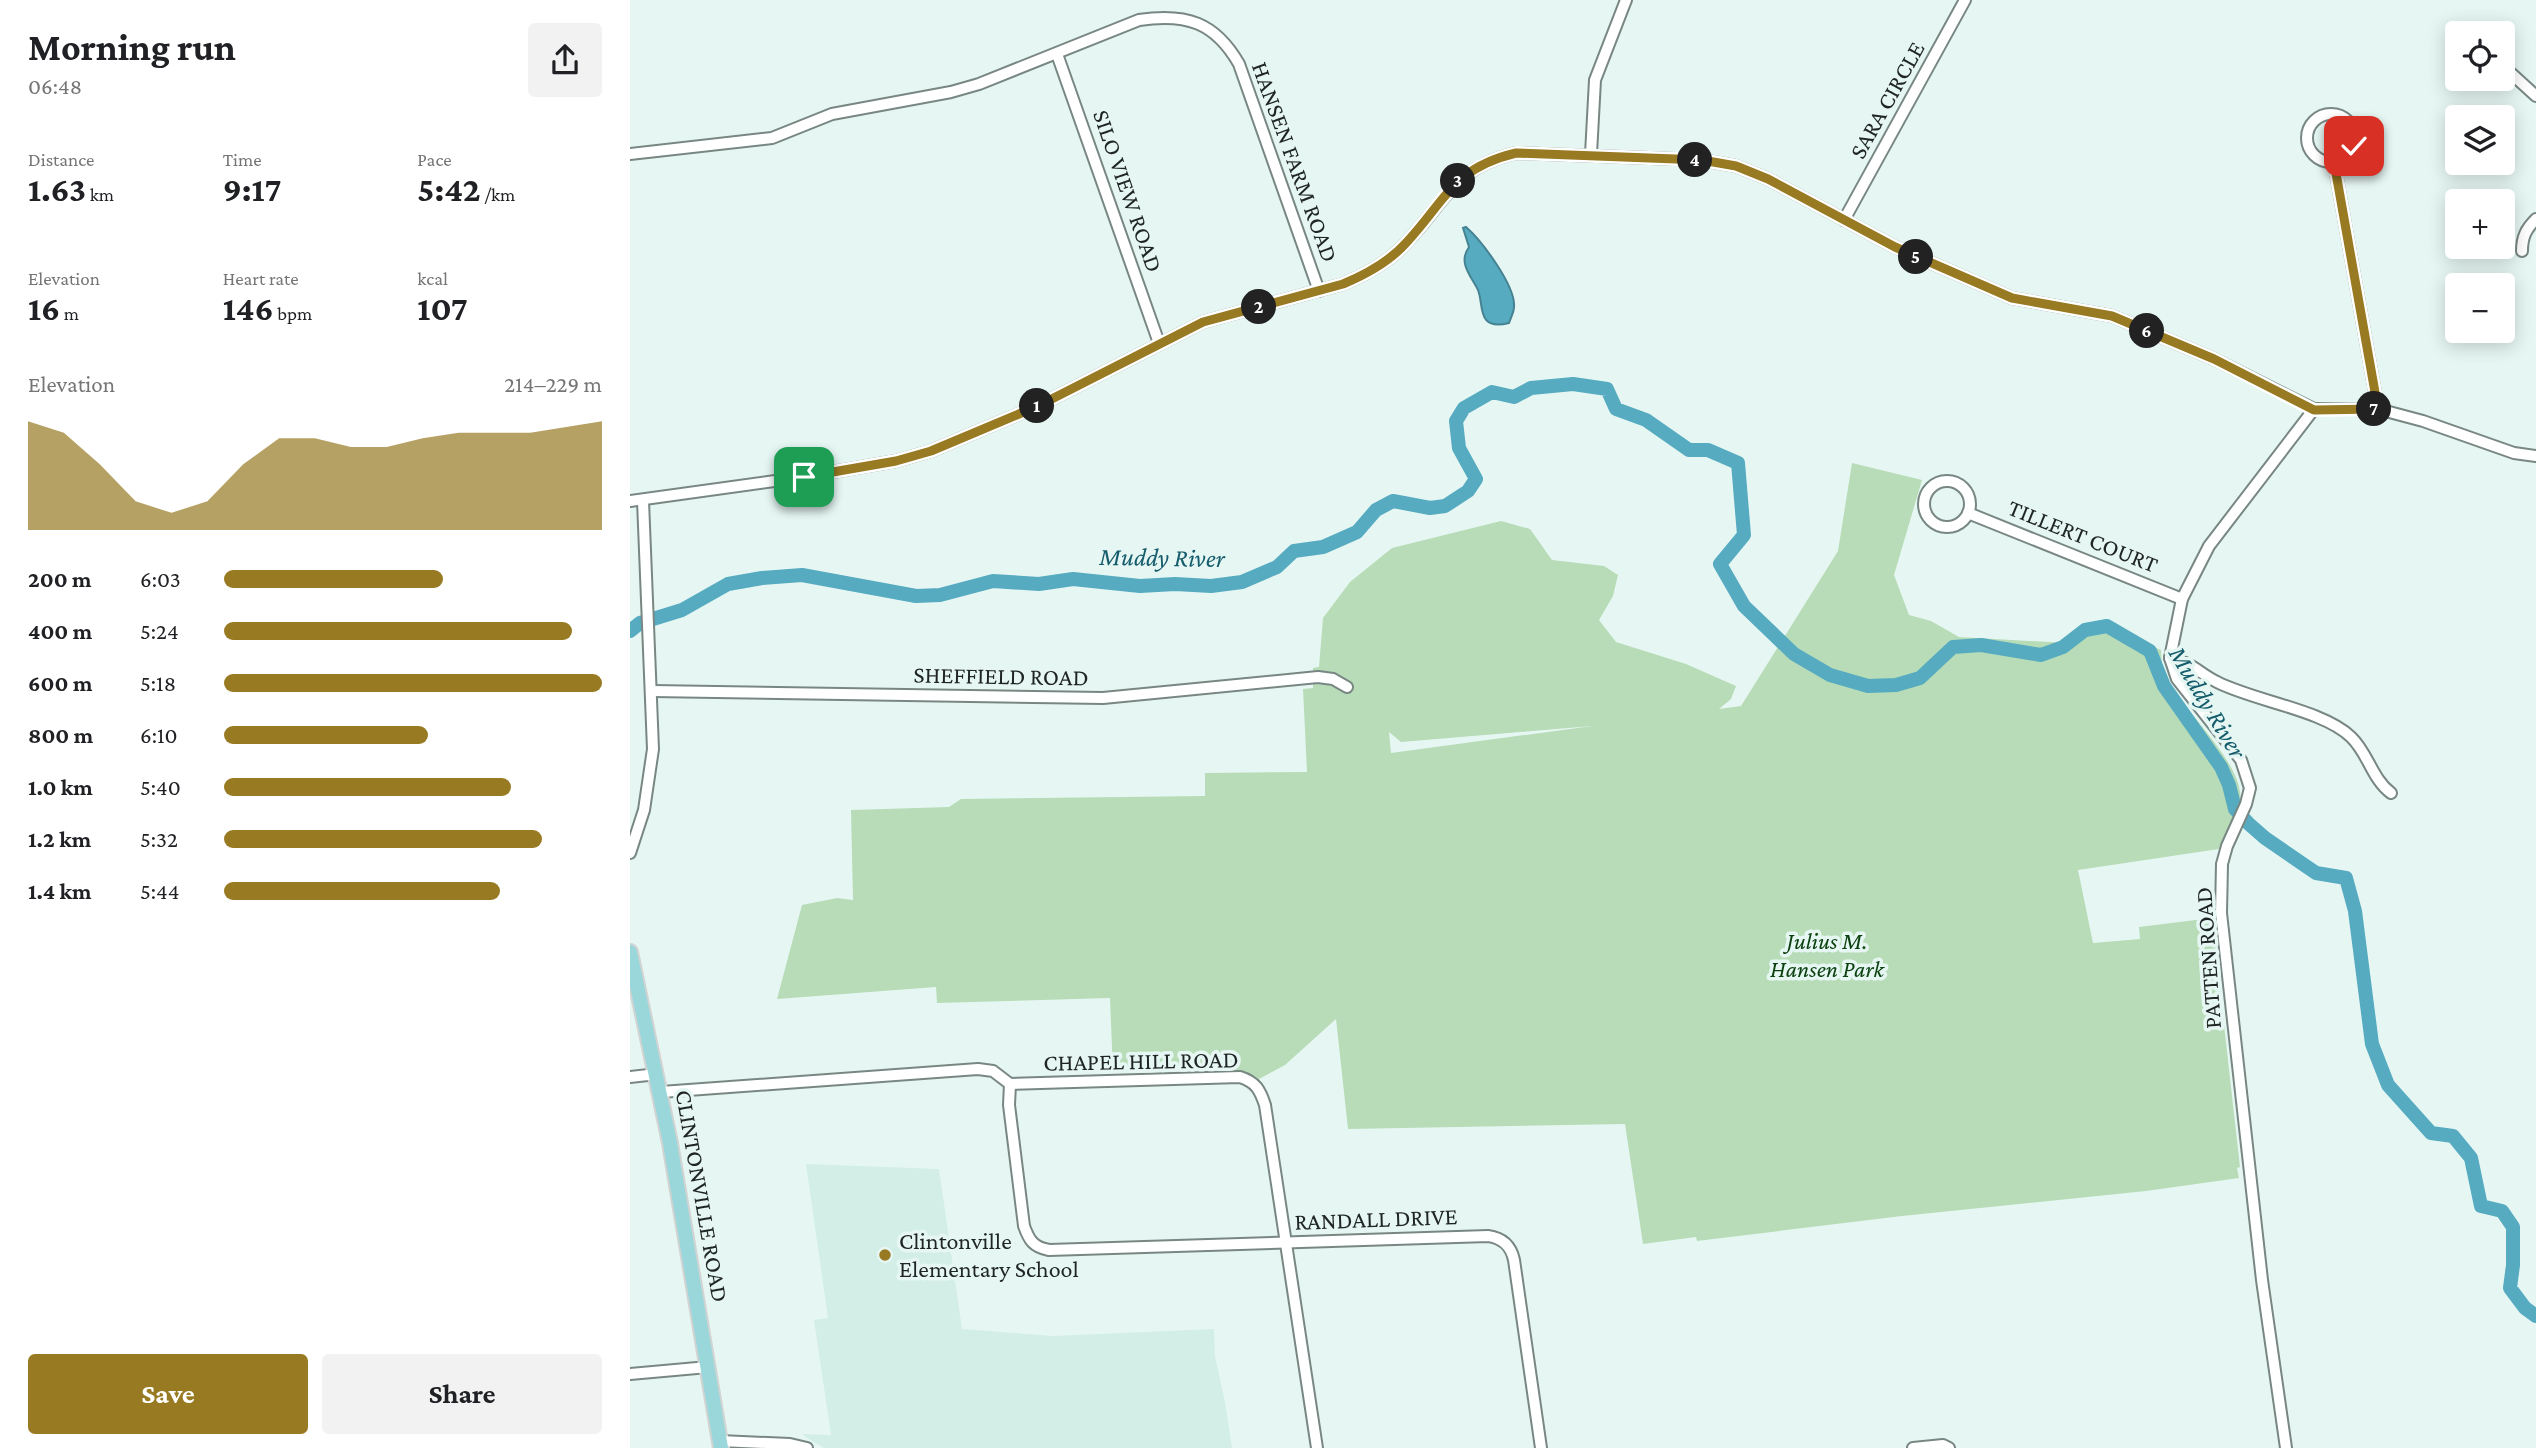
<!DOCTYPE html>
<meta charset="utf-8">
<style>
:root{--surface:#fff;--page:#f2f2f2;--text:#202124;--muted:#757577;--accent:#987a23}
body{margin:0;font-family:"Crimson Pro",serif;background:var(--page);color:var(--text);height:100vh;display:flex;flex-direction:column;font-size:26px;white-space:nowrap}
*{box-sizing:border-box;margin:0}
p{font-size:23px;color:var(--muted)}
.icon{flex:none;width:38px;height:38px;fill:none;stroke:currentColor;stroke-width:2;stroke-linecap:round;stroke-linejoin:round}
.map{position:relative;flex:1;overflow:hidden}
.sheet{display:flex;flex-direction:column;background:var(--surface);width:630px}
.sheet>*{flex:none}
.buttons{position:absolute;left:1815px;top:21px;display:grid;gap:14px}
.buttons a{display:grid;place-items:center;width:70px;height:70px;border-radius:7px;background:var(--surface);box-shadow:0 4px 18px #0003;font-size:35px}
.pin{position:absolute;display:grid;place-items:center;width:60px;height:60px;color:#fff;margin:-30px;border-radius:14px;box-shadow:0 4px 10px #0006}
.km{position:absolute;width:35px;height:35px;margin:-18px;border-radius:50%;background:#222;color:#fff;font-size:19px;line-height:35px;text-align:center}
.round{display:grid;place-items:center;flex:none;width:74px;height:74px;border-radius:7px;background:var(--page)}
.overview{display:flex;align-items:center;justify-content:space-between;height:119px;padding:0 28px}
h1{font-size:38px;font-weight:700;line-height:52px}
.figures{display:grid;grid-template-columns:repeat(3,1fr);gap:10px;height:119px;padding:7px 28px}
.figures div{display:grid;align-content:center}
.figures b{font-size:35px;font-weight:700}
.figures small{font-size:19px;font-weight:400}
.figures p{font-size:19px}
.chart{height:196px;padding:14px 28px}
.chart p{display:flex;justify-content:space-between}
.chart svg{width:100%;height:126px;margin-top:7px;fill:var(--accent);opacity:.7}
.primary-button{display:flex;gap:14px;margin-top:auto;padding:14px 28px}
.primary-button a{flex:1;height:80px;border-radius:7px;background:var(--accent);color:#fff;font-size:28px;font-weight:700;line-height:80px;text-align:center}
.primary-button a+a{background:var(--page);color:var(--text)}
ul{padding:0 28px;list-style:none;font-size:23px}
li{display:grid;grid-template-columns:112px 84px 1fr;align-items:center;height:52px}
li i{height:18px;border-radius:9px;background:var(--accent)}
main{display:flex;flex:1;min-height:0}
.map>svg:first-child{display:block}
.built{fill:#d3ede7}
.green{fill:#b8dcb7;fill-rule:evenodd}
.water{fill:#56abc1;stroke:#468392;stroke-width:2}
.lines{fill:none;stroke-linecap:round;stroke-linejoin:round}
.river{stroke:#56abc1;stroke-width:14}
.minor-casing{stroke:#788783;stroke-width:14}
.major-casing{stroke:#d2d3d3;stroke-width:18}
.minor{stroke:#fff;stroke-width:10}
.major{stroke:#9ad7da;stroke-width:14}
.route-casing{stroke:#fff;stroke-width:14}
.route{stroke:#987a23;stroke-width:9}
.poi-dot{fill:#987a23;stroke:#e6f7f3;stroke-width:2.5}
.labels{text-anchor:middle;stroke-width:7;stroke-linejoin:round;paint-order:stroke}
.street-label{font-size:24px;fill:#1f2524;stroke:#e6f7f3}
.park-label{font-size:24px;font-style:italic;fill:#0b400f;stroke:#e6f7f3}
.poi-label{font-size:24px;fill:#1f2524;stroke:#e6f7f3;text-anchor:start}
.water-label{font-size:26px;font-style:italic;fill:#155c6c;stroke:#e6f7f3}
</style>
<main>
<section class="sheet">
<div class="overview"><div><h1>Morning run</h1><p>06:48</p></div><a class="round"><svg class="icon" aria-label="share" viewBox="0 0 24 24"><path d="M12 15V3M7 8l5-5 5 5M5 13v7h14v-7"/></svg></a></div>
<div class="figures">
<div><p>Distance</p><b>1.63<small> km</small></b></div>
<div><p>Time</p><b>9:17</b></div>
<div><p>Pace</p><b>5:42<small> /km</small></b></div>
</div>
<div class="figures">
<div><p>Elevation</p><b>16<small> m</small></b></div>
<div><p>Heart rate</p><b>146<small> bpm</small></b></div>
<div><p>kcal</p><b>107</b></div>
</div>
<div class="chart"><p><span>Elevation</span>214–229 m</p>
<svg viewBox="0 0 160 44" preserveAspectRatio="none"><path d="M0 44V6L10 10L20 21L30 34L40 38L50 34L60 21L70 12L80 12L90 15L100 15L110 12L120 10L130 10L140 10L150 8L160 6V44z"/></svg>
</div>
<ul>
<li><b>200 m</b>6:03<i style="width:58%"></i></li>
<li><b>400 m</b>5:24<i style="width:92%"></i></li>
<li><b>600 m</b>5:18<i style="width:100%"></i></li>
<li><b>800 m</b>6:10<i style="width:54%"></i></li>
<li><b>1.0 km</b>5:40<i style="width:76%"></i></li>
<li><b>1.2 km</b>5:32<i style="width:84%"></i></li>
<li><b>1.4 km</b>5:44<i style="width:73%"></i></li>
</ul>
<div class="primary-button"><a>Save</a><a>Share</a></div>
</section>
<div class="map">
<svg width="1906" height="1448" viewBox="0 0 1906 1448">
<rect width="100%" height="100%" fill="#e6f7f3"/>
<path class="built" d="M176,1164l133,5 23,160 91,7 161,-7 1,27 10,46 7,46h-408l-20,-12 -1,-2 28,1 -17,-115 14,-2z"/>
<path class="green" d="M1222,463l70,17 -28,95 15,40 22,6 28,16 108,6 31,-18 63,25 1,19 5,12c18,31 79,85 73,121l-21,47 -141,21 15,73 47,-4 -1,-12 73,-9 28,249 -3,1 2,10 -93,13 -244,25 -205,25 -1,-4 -53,7 -18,-120 -277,5 -12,-110 -51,46 -26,14c-29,-20 -109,-9 -146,-7l-3,-74 -173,5 -1,-16 -159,12 25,-94 35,-7 16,2 -2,-90 98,-3 12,-8 244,-3v-23l102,-1 -4,-83 10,-1v-20l6,-1 4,-49 27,-36 42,-34 109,-27 29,8 22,31 52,6 14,9 -5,21 -14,24 17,22 70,22 50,22 -5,13 -12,10 22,-3 97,-155zM962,726l-201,27 -2,-21 12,10z"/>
<path class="water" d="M836,227c15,13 50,59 48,80 0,5 -3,10 -5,16 -35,9 -24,-22 -32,-35 -7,-13 -19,-26 -8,-41l-6,-19z"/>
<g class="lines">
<path class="river" d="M0,631l10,-8 42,-13 46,-26 34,-6 40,-3 114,21 24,-1 53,-14 46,3 34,-5 67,7 35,-2 36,2 31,-4 35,-15 17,-16 29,-4 34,-15 19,-22 17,-9 37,7 15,-2 23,-15 8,-12 -17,-31 -3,-27 8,-13 28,-16 22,5 17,-9 42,-4 34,5 9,20 30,11 43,30h19l30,13 6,72 -24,29 24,42 50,48 36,21 38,11 28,-1 24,-7 33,-31 28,-2 60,10 22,-8 22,-17 22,-4 43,25 14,35 57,81 8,18 6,24 14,15 16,14 51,35 30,5 9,33 17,133 16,41 43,48 22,3 18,22 10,48 21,5 11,16v38l-3,23 15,20 11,8"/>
<defs>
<g id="minor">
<path d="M427,54l102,289"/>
<path d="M1872,65l34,31"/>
<circle cx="1701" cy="138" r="24"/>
<path d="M0,154l142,-16 60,-24 119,-22 28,-8 160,-64c47,-7 76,2 100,44l80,227"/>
<path d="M961,154l4,-74 31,-80"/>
<path d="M1704,162l44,247"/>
<path d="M1214,220l121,-220"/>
<path d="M1892,251c0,-14 4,-22 14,-32"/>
<circle cx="1317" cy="504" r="23"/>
<path d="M0,501l174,-24 92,-16 35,-10 107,-45 165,-84 140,-38c24,-10 46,-22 63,-41 40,-42 47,-75 110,-90l186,7 34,6 32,13 127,68 117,51 100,18 102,43 100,50h64l45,12 91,32 22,3"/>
<path d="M1338,513l214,86"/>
<path d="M1540,658c25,6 27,14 47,24 37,19 106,28 134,55 17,16 21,42 40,56"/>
<path d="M22,691l451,7 215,-21 15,2 14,8"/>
<path d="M0,853l14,-43 9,-61 -10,-248"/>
<path d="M0,1077l27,-3"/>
<path d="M380,1084l-1,21 15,121c5,14 9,21 25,24l439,-14c15,2 23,10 26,24l27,188"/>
<path d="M31,1092l317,-23 15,2 17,13 230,-7c16,5 20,13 25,28l52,343"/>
<path d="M0,1374l78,-7"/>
<path d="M90,1441l70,3 17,4"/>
<path d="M1283,1448l30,-3 6,3"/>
<path d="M1656,1448l-24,-168 -41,-367 1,-49 5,-18 19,-42 4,-16 -9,-28 -64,-81 -7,-21 12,-59 27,-53 105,-137"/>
</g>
<path id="major" d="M0,952l40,191 51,305"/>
</defs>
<use href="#minor" class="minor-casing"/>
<use href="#major" class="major-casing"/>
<use href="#minor" class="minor"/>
<use href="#major" class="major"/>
</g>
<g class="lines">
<defs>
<path id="route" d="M174,477l92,-16 35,-10 107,-45 165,-84 140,-38c24,-10 46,-22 63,-41 40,-43 47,-75 110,-90l186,7 34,6 32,13 127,68 117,51 100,18 102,43 100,51 64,-1 -44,-247 12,-5 8,-11"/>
</defs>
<use href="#route" class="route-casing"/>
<use href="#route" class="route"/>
</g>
<circle class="poi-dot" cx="255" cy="1255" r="7"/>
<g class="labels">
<g class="street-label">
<text transform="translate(1257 100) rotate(-61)" y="8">SARA CIRCLE</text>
<text transform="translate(665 162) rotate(70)" y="8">HANSEN FARM ROAD</text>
<text transform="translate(498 191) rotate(71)" y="8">SILO VIEW ROAD</text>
<text transform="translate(1453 536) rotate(22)" y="8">TILLERT COURT</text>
<text transform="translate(371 676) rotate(1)" y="8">SHEFFIELD ROAD</text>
<text transform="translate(1578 958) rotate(-94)" y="8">PATTEN ROAD</text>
<text transform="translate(511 1061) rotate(-1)" y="8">CHAPEL HILL ROAD</text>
<text transform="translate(72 1196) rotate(80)" y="8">CLINTONVILLE ROAD</text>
<text transform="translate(746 1219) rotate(-2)" y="8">RANDALL DRIVE</text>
</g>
<g class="park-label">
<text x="1197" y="949">Julius M.<tspan x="1197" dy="28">Hansen Park</tspan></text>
</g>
<g class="poi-label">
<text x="269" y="1249">Clintonville<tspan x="269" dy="28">Elementary School</tspan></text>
</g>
<g class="water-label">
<text transform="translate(532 557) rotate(1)" y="9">Muddy River</text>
<text transform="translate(1578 702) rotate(59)" y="9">Muddy River</text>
</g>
</g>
</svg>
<div class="buttons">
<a><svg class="icon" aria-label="locate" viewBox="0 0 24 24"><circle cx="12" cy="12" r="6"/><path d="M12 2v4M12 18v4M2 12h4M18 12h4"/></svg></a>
<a><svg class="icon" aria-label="layers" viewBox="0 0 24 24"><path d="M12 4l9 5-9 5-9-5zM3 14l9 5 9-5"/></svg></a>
<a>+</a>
<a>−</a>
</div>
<div class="pin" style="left:174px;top:477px;background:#1e9e55"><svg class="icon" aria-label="arrive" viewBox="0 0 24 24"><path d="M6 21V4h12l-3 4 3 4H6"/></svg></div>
<div class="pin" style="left:1724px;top:146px;background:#d93025"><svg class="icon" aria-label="check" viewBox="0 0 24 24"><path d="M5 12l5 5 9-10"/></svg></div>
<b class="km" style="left:407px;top:406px">1</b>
<b class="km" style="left:629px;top:307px">2</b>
<b class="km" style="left:828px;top:181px">3</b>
<b class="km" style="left:1065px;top:160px">4</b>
<b class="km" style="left:1286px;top:257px">5</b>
<b class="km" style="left:1517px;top:331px">6</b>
<b class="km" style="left:1744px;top:409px">7</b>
</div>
</main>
